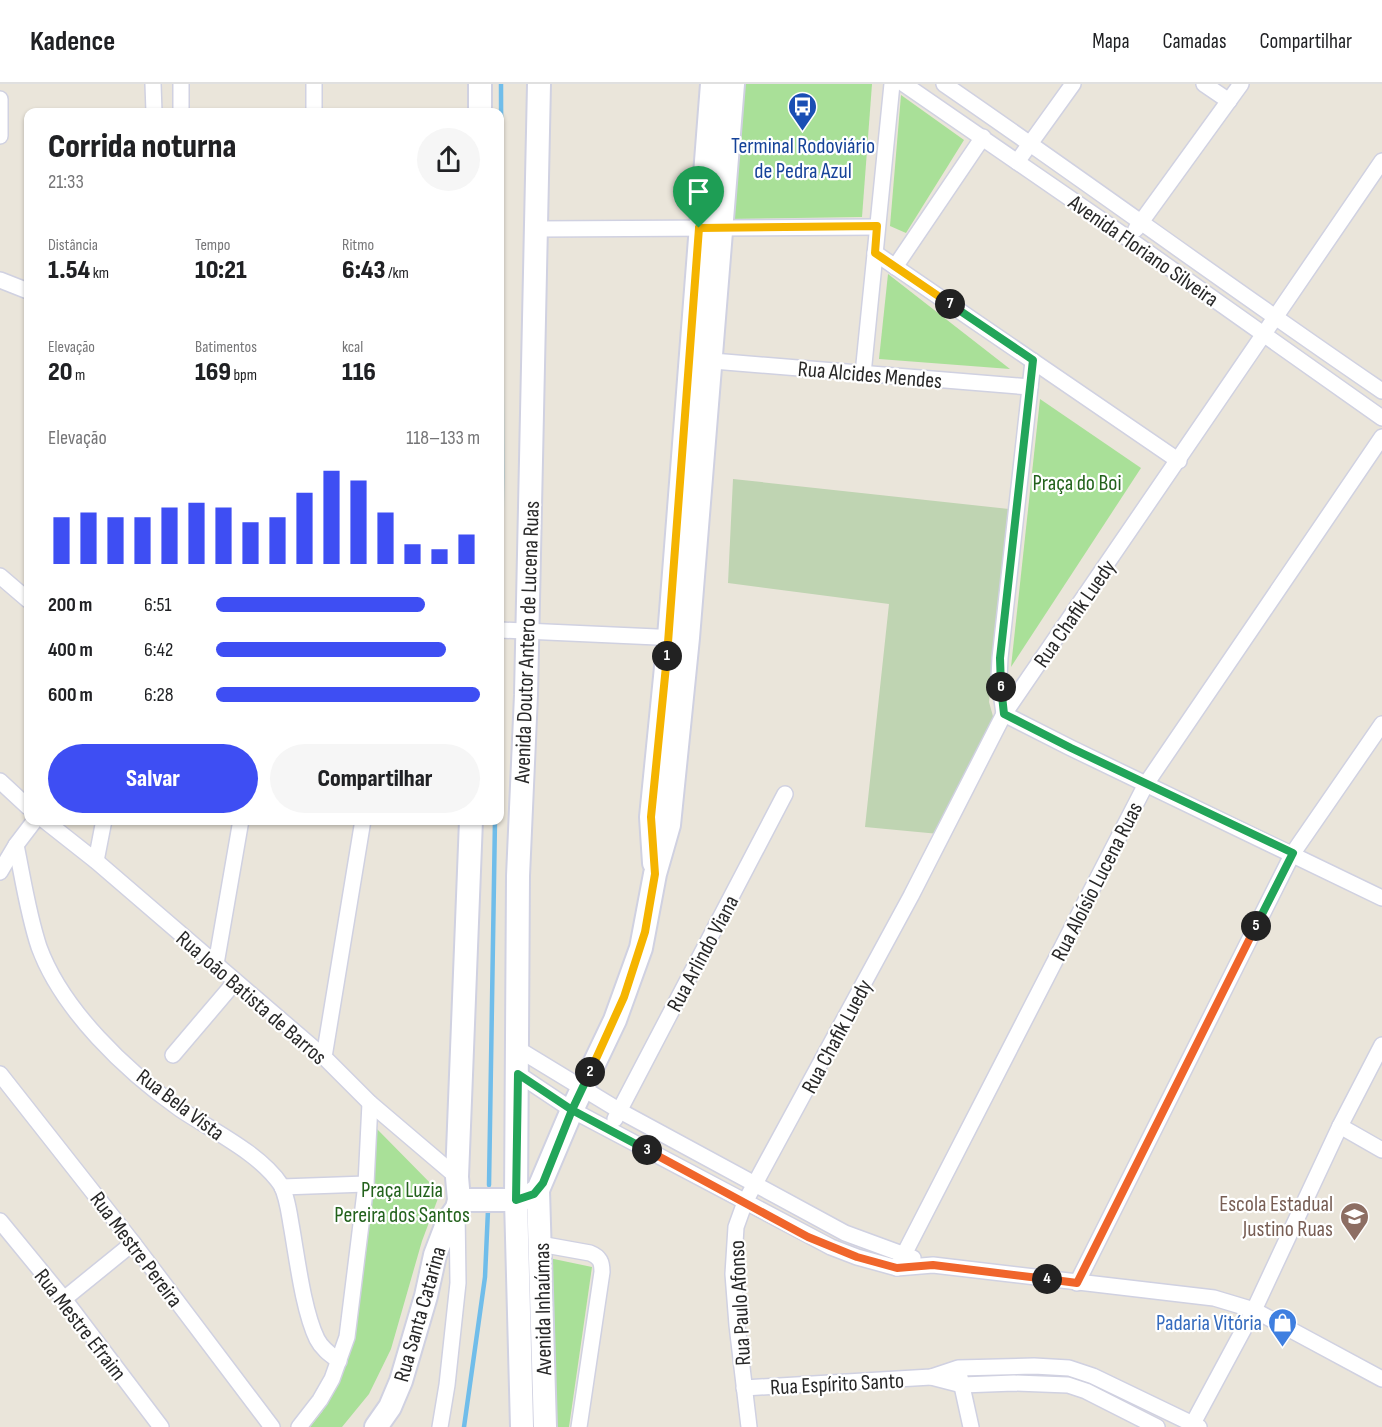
<!DOCTYPE html>
<html lang="pt">
<meta charset="utf-8">
<style>
:root{--surface:#fff;--page:#f6f6f6;--text:#202124;--muted:#757577;--line:#e0e0e0;--accent:#3e4ef3}
body{margin:0;font-family:"Sofia Sans Condensed",sans-serif;background:var(--page);color:var(--text);height:100vh;display:flex;flex-direction:column;font-size:22px;white-space:nowrap}
*{box-sizing:border-box;margin:0}
p{font-size:20px;color:var(--muted)}
.icon{flex:none;width:33px;height:33px;fill:none;stroke:currentColor;stroke-width:2;stroke-linecap:round;stroke-linejoin:round}
.map{position:relative;flex:1;overflow:hidden}
.side{position:absolute;left:24px;top:24px;width:480px;height:717px;display:flex;flex-direction:column;background:var(--surface);border-radius:12px;box-shadow:0 2px 4px #0004}
.side>*{flex:none}
.pin{position:absolute;display:grid;place-items:center;width:51px;height:51px;color:#fff;margin:-62px -26px;border-radius:50% 50% 50% 0;rotate:-45deg;box-shadow:0 0 6px #0007}
.pin .icon{rotate:45deg}
.km{position:absolute;width:30px;height:30px;margin:-15px;border-radius:50%;background:#222;color:#fff;font-size:16px;line-height:30px;text-align:center}
.round{display:grid;place-items:center;flex:none;width:63px;height:63px;border-radius:32px;background:var(--page)}
.head{display:flex;align-items:center;justify-content:space-between;height:102px;padding:0 24px}
h1{font-size:33px;font-weight:800;line-height:45px}
.figures{display:grid;grid-template-columns:repeat(3,1fr);gap:9px;height:102px;padding:6px 24px}
.figures div{display:grid;align-content:center}
.figures b{font-size:26px;font-weight:800}
.figures small{font-size:16px;font-weight:400}
.figures p{font-size:16px}
.chart{height:168px;padding:12px 24px}
.chart p{display:flex;justify-content:space-between}
.chart svg{width:100%;height:108px;margin-top:6px;stroke:var(--accent);stroke-width:6}
.button{display:flex;gap:12px;margin-top:auto;padding:12px 24px}
.button a{flex:1;height:69px;border-radius:36px;background:var(--accent);color:#fff;font-size:24px;font-weight:800;line-height:69px;text-align:center}
.button a+a{background:var(--page);color:var(--text)}
ul{padding:0 24px;list-style:none;font-size:20px}
li{display:grid;grid-template-columns:96px 72px 1fr;align-items:center;height:45px}
li i{height:15px;border-radius:8px;background:var(--accent)}
header{display:flex;align-items:center;gap:36px;box-sizing:border-box;height:84px;padding:0 30px;background:var(--surface);border-bottom:2px solid var(--line)}
header strong{font-size:28px}
nav{display:flex;gap:33px;margin-inline-start:auto;font-size:21px}
.map>svg:first-child{display:block}
.green{fill:#a9e098}
.cemetery{fill:#bfd4b2}
.lines{fill:none;stroke-linecap:round;stroke-linejoin:round}
.stream{stroke:#70bdea;stroke-width:4.5}
.street-casing{stroke:#d0d1e1;stroke-width:18}
.secondary-casing{stroke:#d0d1e1;stroke-width:26}
.street{stroke:#fff;stroke-width:15}
.secondary{stroke:#fff;stroke-width:22}
.split-1-casing{stroke:#fff;stroke-width:12}
.split-2-casing{stroke:#fff;stroke-width:12}
.split-3-casing{stroke:#fff;stroke-width:12}
.split-4-casing{stroke:#fff;stroke-width:12}
.split-5-casing{stroke:#fff;stroke-width:12}
.split-6-casing{stroke:#fff;stroke-width:12}
.split-7-casing{stroke:#fff;stroke-width:12}
.split-8-casing{stroke:#fff;stroke-width:12}
.split-1{stroke:#f5b400;stroke-width:8}
.split-2{stroke:#f5b400;stroke-width:8}
.split-3{stroke:#22a559;stroke-width:8}
.split-4{stroke:#f0652b;stroke-width:8}
.split-5{stroke:#f0652b;stroke-width:8}
.split-6{stroke:#22a559;stroke-width:8}
.split-7{stroke:#22a559;stroke-width:8}
.split-8{stroke:#f5b400;stroke-width:8}
.labels{text-anchor:middle;stroke-width:4.5;stroke-linejoin:round;paint-order:stroke}
.transit-label{font-size:22px;fill:#164399;stroke:#fff}
.street-label{font-size:22px;fill:#282828;stroke:#fff}
.park-label{font-size:22px;fill:#23621c;stroke:#fff}
.education-label{font-size:22px;fill:#785e54;stroke:#fff;text-anchor:end}
.shop-label{font-size:22px;fill:#366cbe;stroke:#fff;text-anchor:end}
</style>
<header>
<strong>Kadence</strong>
<nav><a>Mapa</a><a>Camadas</a><a>Compartilhar</a></nav>
</header>
<div class="map">
<svg width="1382" height="1343" viewBox="0 0 1382 1343">
<rect width="100%" height="100%" fill="#eae5da"/>
<g class="green">
<path d="M740,0h132l-10,133 -134,2z"/>
<path d="M901,11l63,45 -58,93 -16,-7z"/>
<path d="M888,190l122,95 -131,-10z"/>
<path d="M1040,315l101,69 -130,199z"/>
<path d="M376,1044l64,65 -18,48 -31,108 -22,45 -27,33h-32l12,-15 18,-37z"/>
<path d="M549,1174l43,9 -23,160h-17z"/>
</g>
<path class="cemetery" d="M733,395l276,30 -20,193 7,25 -57,107 -74,-7 24,-223 -161,-21z"/>
<g class="lines">
<g class="stream">
<path d="M501,534l1,-143 -1,-391"/>
<path d="M500,600v-42"/>
<path d="M489,1101l6,-365"/>
<path d="M464,1343l21,-150 3,-67"/>
</g>
<defs>
<g id="street">
<path d="M153,0l1,28"/>
<path d="M181,0v28"/>
<path d="M314,0v28"/>
<path d="M904,0l225,155 253,179"/>
<path d="M944,0c147,101 291,207 438,307"/>
<path d="M1204,0l25,17"/>
<path d="M0,15v37"/>
<path d="M1017,78l56,-78"/>
<path d="M537,145l340,-2"/>
<path d="M1136,145l105,-145"/>
<path d="M875,169l304,208"/>
<path d="M895,183l88,-130"/>
<path d="M0,196l28,11"/>
<path d="M701,276l329,27"/>
<path d="M863,290l29,-290"/>
<path d="M0,492l28,24"/>
<path d="M500,546l179,8"/>
<path d="M1004,630l67,34 311,150"/>
<path d="M1004,630l-5,-36 1,-20 33,-297"/>
<path d="M0,697l28,26"/>
<path d="M44,736l52,41 228,196 46,46 87,74"/>
<path d="M16,761c7,34 12,69 23,102 23,63 87,124 141,162 31,21 80,44 101,76 6,11 8,27 10,39 6,33 12,86 26,115 5,10 14,16 22,22"/>
<path d="M96,777l8,-41"/>
<path d="M0,788l16,-27 19,-25"/>
<path d="M216,880l25,-144"/>
<path d="M518,965l102,62 225,122 68,25"/>
<path d="M173,971l62,-73"/>
<path d="M324,973l39,-237"/>
<path d="M0,990l133,169 139,184"/>
<path d="M518,990l54,36 259,137 26,10 40,11 36,-3 281,33 40,12 128,69"/>
<path d="M615,1035l170,-325"/>
<path d="M1340,1042l42,24"/>
<path d="M282,1103l84,-3"/>
<path d="M0,1137l64,78 97,128"/>
<path d="M540,1160l50,9c10,4 12,9 12,19l-23,155"/>
<path d="M897,1184l249,-484 236,-347"/>
<path d="M1077,1199l216,-430 89,-129"/>
<path d="M64,1215l69,-56"/>
<path d="M931,1293l31,8 52,-2 54,2 18,6 71,36"/>
<path d="M960,1293l11,50"/>
<path d="M744,1304l187,-11 27,-9 76,-2 35,2 24,8 106,51"/>
<path d="M299,1343l21,-27 12,-21 15,-42 19,-153 4,-81"/>
<path d="M440,1343l7,-42 11,-102 -1,-75"/>
<path d="M749,1343l-12,-102 -4,-51 3,-47 9,-25 166,-306 93,-182 378,-553"/>
<path d="M1191,1343l63,-117 86,-184 42,-81"/>
</g>
<g id="secondary">
<path d="M480,28v-28"/>
<path d="M654,779l-3,-46 18,-180 43,-553"/>
<path d="M538,1106l7,237"/>
<path d="M459,1116h57l10,-2 12,-8 34,-80 43,-90 26,-72 14,-74 14,-49 19,-187 45,-554"/>
<path d="M376,1343l14,-20 11,-26 25,-85 9,-41 13,-34 9,-13 2,-8 -2,-23 14,-357"/>
<path d="M522,1343l-6,-227 2,-324 8,-181 13,-611"/>
</g>
</defs>
<use href="#street" class="street-casing"/>
<use href="#secondary" class="secondary-casing"/>
<use href="#street" class="street"/>
<use href="#secondary" class="secondary"/>
</g>
<g class="lines">
<defs>
<path id="split-1" d="M667,572l32,-428"/>
<path id="split-2" d="M590,988l34,-75 21,-65 10,-58 -4,-57 16,-161"/>
<path id="split-3" d="M590,988l-18,38 -29,73 -9,11 -18,6 2,-126 54,36 75,40"/>
<path id="split-4" d="M647,1066l161,87 49,20 40,11 36,-3 114,14"/>
<path id="split-5" d="M1047,1195l30,4 179,-357"/>
<path id="split-6" d="M1001,603l3,27 67,34 222,105 -37,73"/>
<path id="split-7" d="M950,220l83,56 -33,298 1,29"/>
<path id="split-8" d="M699,144l178,-2 -2,27 75,51"/>
</defs>
<use href="#split-1" class="split-1-casing"/>
<use href="#split-2" class="split-2-casing"/>
<use href="#split-3" class="split-3-casing"/>
<use href="#split-4" class="split-4-casing"/>
<use href="#split-5" class="split-5-casing"/>
<use href="#split-6" class="split-6-casing"/>
<use href="#split-7" class="split-7-casing"/>
<use href="#split-8" class="split-8-casing"/>
<use href="#split-1" class="split-1"/>
<use href="#split-2" class="split-2"/>
<use href="#split-3" class="split-3"/>
<use href="#split-4" class="split-4"/>
<use href="#split-5" class="split-5"/>
<use href="#split-6" class="split-6"/>
<use href="#split-7" class="split-7"/>
<use href="#split-8" class="split-8"/>
</g>
<defs>
<symbol id="bus-pin" viewBox="-11 -11 22 30"><path d="M0 17L-7.5 6A9.5 9.5 0 1 1 7.5 6Z" fill="#1a4fb4" stroke="#fff"/><path d="M-5-6H5V4H4V6H2V4H-2V6H-4V4H-5ZM-3.5-4V0h7V-4ZM-3.5 1.2v1.5H-2V1.2ZM2 1.2v1.5H3.5V1.2Z" fill="#fff"/></symbol>
<symbol id="school-pin" viewBox="-11 -11 22 30"><path d="M0 17L-7.5 6A9.5 9.5 0 1 1 7.5 6Z" fill="#8d6e63" stroke="#fff"/><path d="M0-5L7-2L0 1L-7-2ZM-4 1L0 2.5L4 1V4Q0 6-4 4Z" fill="#fff"/></symbol>
<symbol id="shop-pin" viewBox="-11 -11 22 30"><path d="M0 17L-7.5 6A9.5 9.5 0 1 1 7.5 6Z" fill="#3f7fe0" stroke="#fff"/><path d="M-5-2.5h2.3a2.7 3.5 0 0 1 5.4 0H5L5.5 6h-11ZM-1.5-2.5h3a1.5 2.3 0 0 0-3 0Z" fill="#fff"/></symbol>
</defs>
<g fill-rule="evenodd">
<use href="#bus-pin" x="786" y="6" width="33" height="45"/>
<use href="#school-pin" x="1338" y="1116" width="33" height="45"/>
<use href="#shop-pin" x="1266" y="1222" width="33" height="45"/>
</g>
<g class="labels">
<g class="transit-label">
<text x="803" y="69">Terminal Rodoviário<tspan x="803" dy="25">de Pedra Azul</tspan></text>
</g>
<g class="street-label">
<text transform="translate(1144 166) rotate(35)" y="8">Avenida Floriano Silveira</text>
<text transform="translate(870 290) rotate(5)" y="8">Rua Alcides Mendes</text>
<text transform="translate(1074 529) rotate(-55)" y="8">Rua Chafik Luedy</text>
<text transform="translate(526 558) rotate(-88)" y="8">Avenida Doutor Antero de Lucena Ruas</text>
<text transform="translate(1096 797) rotate(-63)" y="8">Rua Aloísio Lucena Ruas</text>
<text transform="translate(702 869) rotate(-62)" y="8">Rua Arlindo Viana</text>
<text transform="translate(252 913) rotate(41)" y="8">Rua João Batista de Barros</text>
<text transform="translate(836 952) rotate(-62)" y="8">Rua Chafik Luedy</text>
<text transform="translate(181 1020) rotate(37)" y="8">Rua Bela Vista</text>
<text transform="translate(137 1165) rotate(53)" y="8">Rua Mestre Pereira</text>
<text transform="translate(739 1219) rotate(-93)" y="8">Rua Paulo Afonso</text>
<text transform="translate(542 1225) rotate(-91)" y="8">Avenida Inhaúmas</text>
<text transform="translate(419 1230) rotate(-74)" y="8">Rua Santa Catarina</text>
<text transform="translate(81 1240) rotate(52)" y="8">Rua Mestre Efraim</text>
<text transform="translate(837 1299) rotate(-3)" y="8">Rua Espírito Santo</text>
</g>
<g class="park-label">
<text x="1077" y="406">Praça do Boi</text>
<text x="402" y="1113">Praça Luzia<tspan x="402" dy="25">Pereira dos Santos</tspan></text>
</g>
<g class="education-label">
<text x="1333" y="1127">Escola Estadual<tspan x="1333" dy="25">Justino Ruas</tspan></text>
</g>
<g class="shop-label">
<text x="1262" y="1246">Padaria Vitória</text>
</g>
</g>
</svg>
<div class="pin" style="left:699px;top:144px;background:#1e9e55"><svg class="icon" aria-label="arrive" viewBox="0 0 24 24"><path d="M6 21V4h12l-3 4 3 4H6"/></svg></div>
<b class="km" style="left:667px;top:572px">1</b>
<b class="km" style="left:590px;top:988px">2</b>
<b class="km" style="left:647px;top:1066px">3</b>
<b class="km" style="left:1047px;top:1195px">4</b>
<b class="km" style="left:1256px;top:842px">5</b>
<b class="km" style="left:1001px;top:603px">6</b>
<b class="km" style="left:950px;top:220px">7</b>
<section class="side">
<div class="head"><div><h1>Corrida noturna</h1><p>21:33</p></div><a class="round"><svg class="icon" aria-label="share" viewBox="0 0 24 24"><path d="M12 15V3M7 8l5-5 5 5M5 13v7h14v-7"/></svg></a></div>
<div class="figures">
<div><p>Distância</p><b>1.54<small> km</small></b></div>
<div><p>Tempo</p><b>10:21</b></div>
<div><p>Ritmo</p><b>6:43<small> /km</small></b></div>
</div>
<div class="figures">
<div><p>Elevação</p><b>20<small> m</small></b></div>
<div><p>Batimentos</p><b>169<small> bpm</small></b></div>
<div><p>kcal</p><b>116</b></div>
</div>
<div class="chart"><p><span>Elevação</span>118–133 m</p>
<svg viewBox="0 0 160 44" preserveAspectRatio="none"><path d="M5 44V25M15 44V23M25 44V25M35 44V25M45 44V21M55 44V19M65 44V21M75 44V27M85 44V25M95 44V15M105 44V6M115 44V10M125 44V23M135 44V36M145 44V38M155 44V32"/></svg>
</div>
<ul>
<li><b>200 m</b>6:51<i style="width:79%"></i></li>
<li><b>400 m</b>6:42<i style="width:87%"></i></li>
<li><b>600 m</b>6:28<i style="width:100%"></i></li>
</ul>
<div class="button"><a>Salvar</a><a>Compartilhar</a></div>
</section>
</div>
